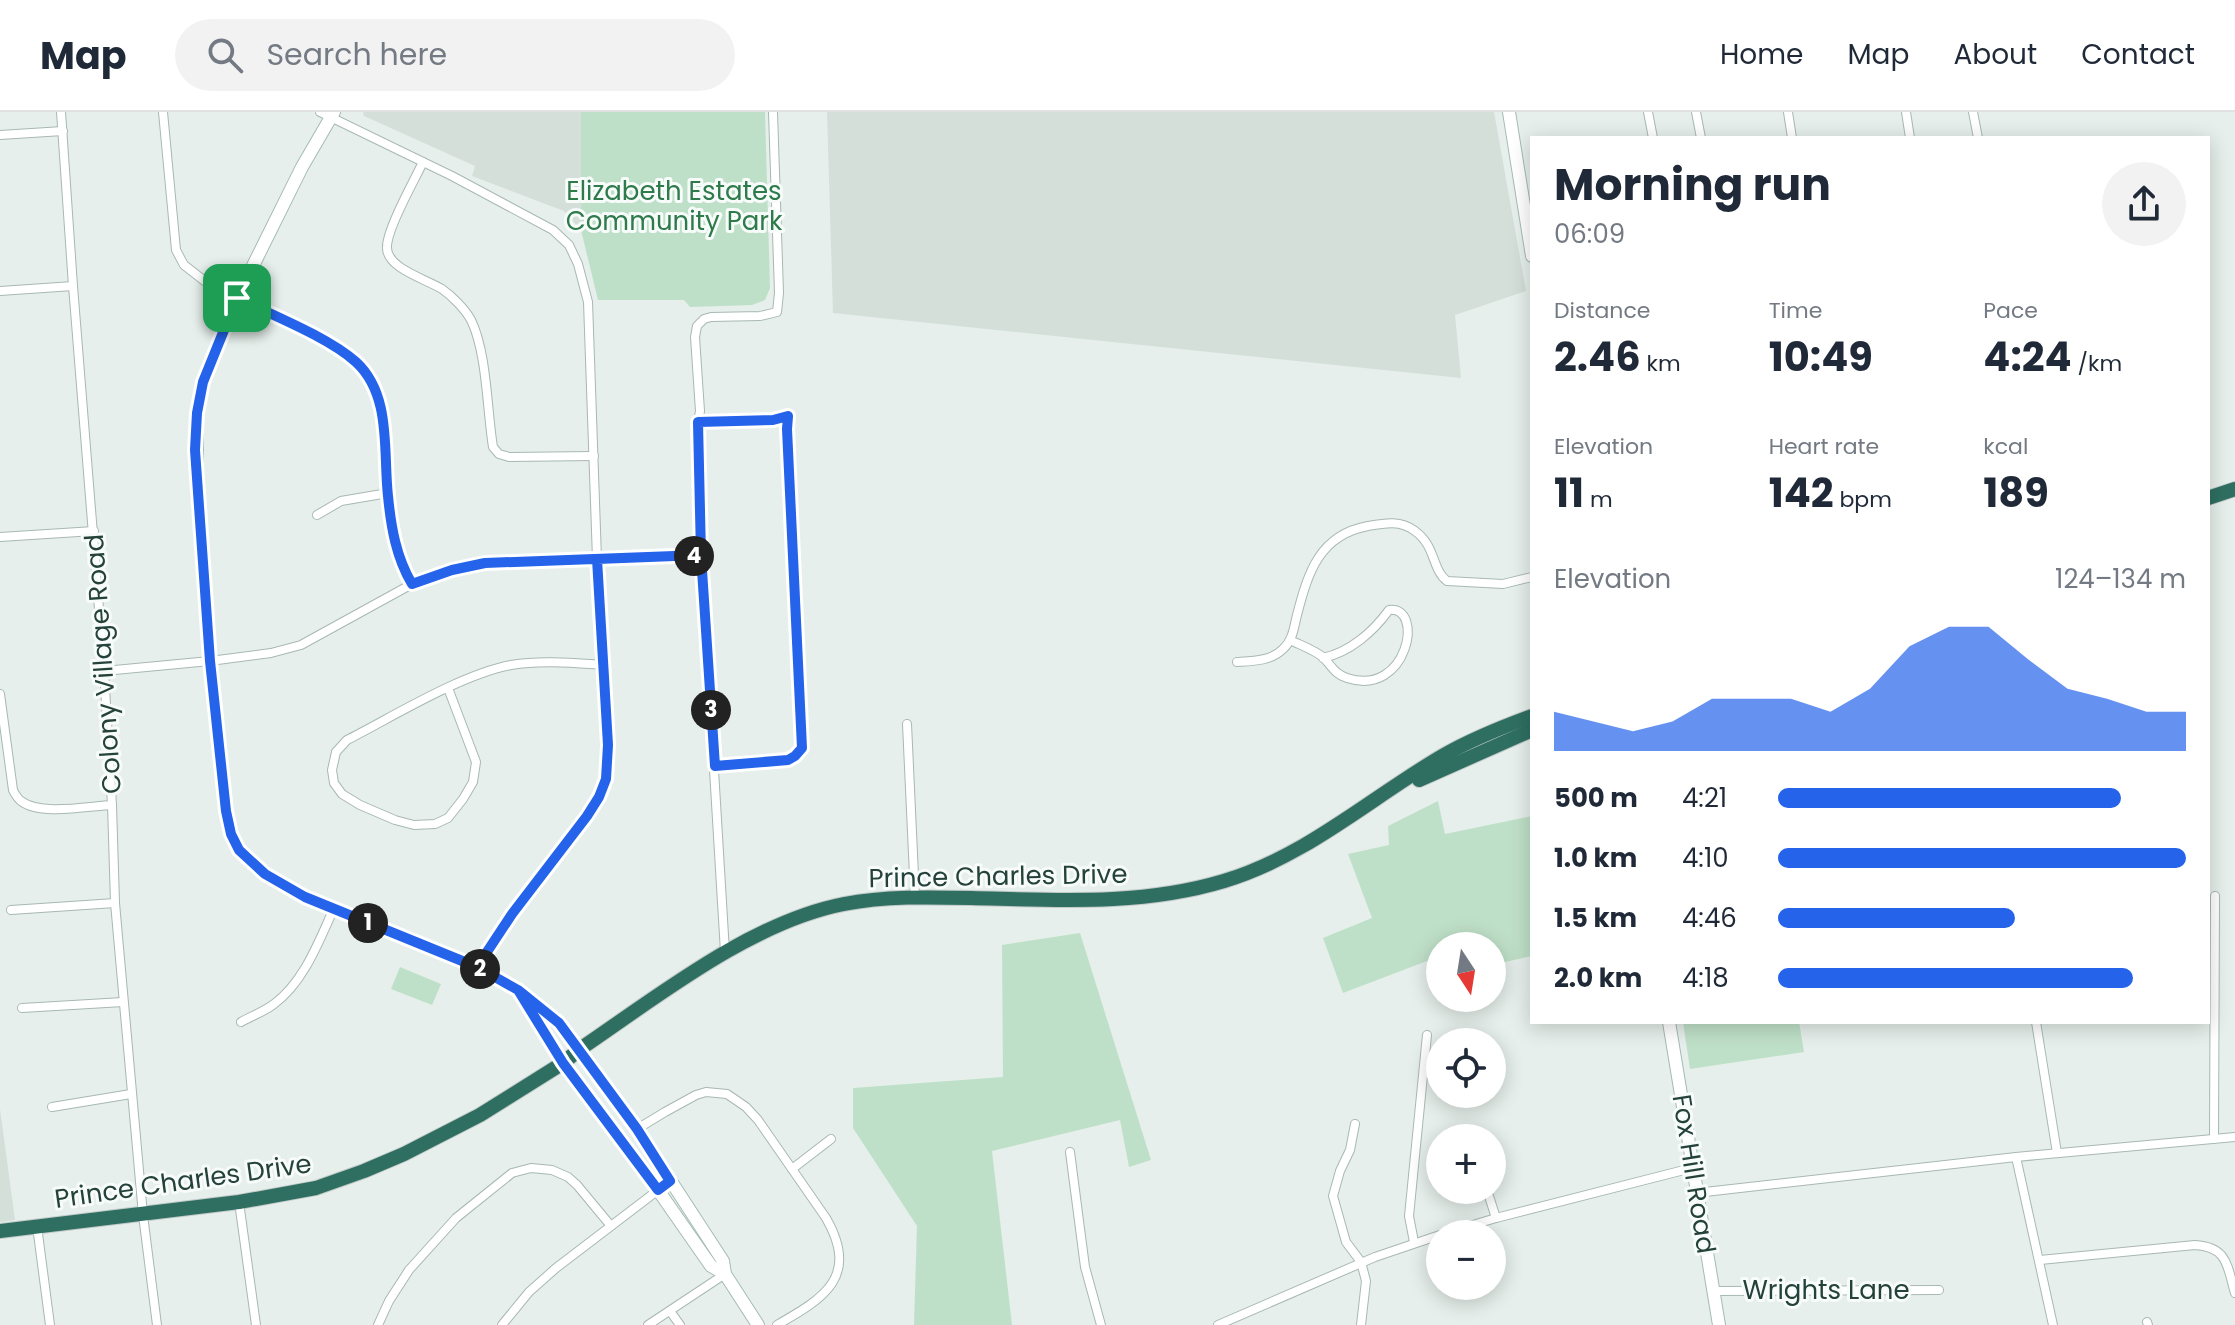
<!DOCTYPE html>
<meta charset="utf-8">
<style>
:root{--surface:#fff;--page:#f2f2f3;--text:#1f2937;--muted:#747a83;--line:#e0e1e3;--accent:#2563eb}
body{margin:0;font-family:Poppins,sans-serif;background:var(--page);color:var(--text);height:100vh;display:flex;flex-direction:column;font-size:30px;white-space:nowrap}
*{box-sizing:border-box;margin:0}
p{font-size:26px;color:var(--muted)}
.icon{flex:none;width:44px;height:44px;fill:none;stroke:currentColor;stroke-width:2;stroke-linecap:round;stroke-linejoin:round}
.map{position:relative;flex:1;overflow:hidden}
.details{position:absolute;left:1530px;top:24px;width:680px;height:888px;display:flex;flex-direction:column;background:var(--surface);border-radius:0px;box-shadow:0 4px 20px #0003}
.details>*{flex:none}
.needle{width:52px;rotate:168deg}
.tools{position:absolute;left:1426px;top:820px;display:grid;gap:16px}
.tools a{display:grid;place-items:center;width:80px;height:80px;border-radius:50%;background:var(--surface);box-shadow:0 4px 20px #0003;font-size:40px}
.pin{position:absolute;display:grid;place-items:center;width:68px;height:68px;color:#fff;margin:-34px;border-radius:16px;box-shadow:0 4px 12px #0006}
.km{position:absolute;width:40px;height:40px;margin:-20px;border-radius:50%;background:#222;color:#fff;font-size:22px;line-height:40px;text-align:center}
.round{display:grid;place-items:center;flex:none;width:84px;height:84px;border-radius:42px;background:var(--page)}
.summary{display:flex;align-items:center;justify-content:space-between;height:136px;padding:0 24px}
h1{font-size:44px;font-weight:700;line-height:60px}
.metrics{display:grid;grid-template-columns:repeat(3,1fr);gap:12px;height:136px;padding:8px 24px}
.metrics div{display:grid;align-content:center}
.metrics b{font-size:40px;font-weight:700}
.metrics small{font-size:22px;font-weight:400}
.metrics p{font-size:22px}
.chart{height:224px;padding:16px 24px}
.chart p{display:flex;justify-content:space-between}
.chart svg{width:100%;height:144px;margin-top:8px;fill:var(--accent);opacity:.7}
ul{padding:0 24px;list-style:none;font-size:26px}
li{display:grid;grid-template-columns:128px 96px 1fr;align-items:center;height:60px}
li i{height:20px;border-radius:10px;background:var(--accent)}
header{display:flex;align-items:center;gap:48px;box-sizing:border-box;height:112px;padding:0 40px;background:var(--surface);border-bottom:2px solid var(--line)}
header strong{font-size:38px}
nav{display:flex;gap:44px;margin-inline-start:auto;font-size:28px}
.search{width:560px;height:72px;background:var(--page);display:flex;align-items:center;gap:20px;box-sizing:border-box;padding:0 28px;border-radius:44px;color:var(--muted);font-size:30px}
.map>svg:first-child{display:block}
.built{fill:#d4dfda}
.green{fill:#bfe0c8}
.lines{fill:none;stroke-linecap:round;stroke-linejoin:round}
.street-casing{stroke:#a8b8b2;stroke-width:10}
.secondary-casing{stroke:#a4bbb3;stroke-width:14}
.highway-casing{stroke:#c2cac8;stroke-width:16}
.street{stroke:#fff;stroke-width:8}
.secondary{stroke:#fff;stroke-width:12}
.highway{stroke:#2f6f62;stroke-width:14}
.route-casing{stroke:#fff;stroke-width:16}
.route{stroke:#2563eb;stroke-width:10}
.labels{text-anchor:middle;stroke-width:6;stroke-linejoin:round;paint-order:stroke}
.park-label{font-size:26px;fill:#2d7a4b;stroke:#f7fbf9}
.street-label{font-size:26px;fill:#24423a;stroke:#f7fbf9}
</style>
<header>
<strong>Map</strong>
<div class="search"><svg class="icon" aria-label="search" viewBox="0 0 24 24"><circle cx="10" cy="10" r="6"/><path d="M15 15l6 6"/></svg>Search here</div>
<nav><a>Home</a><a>Map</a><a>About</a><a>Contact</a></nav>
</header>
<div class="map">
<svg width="2235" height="1213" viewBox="0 0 2235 1213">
<rect width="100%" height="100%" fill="#e6efeb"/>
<g class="built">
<path d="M363,0h218v118l-17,-19 -92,-35 3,-10 -111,-50z"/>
<path d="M827,0h667l32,179 -71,24 6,63 -628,-65z"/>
<path d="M0,997l15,111 -15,2z"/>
</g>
<g class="green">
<path d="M581,0h184l5,176 -5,12 -13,5 -62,2 -6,-7h-86l-17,-70z"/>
<path d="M1438,689l7,33 87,-18v140l-40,9v-19h-52v10l-97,37 -20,-55 49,-20 -24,-64 41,-9 -1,-19z"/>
<path d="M1080,821l71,227 -22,7 -9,-47 -128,31 20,174h-98l3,-99 -64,-98v-40l150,-11 -1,-132z"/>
<path d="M400,855l41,17 -9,21 -41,-16z"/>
<path d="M1683,910h116l5,30 -114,17z"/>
</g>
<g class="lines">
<defs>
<g id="street">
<path d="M61,0l12,174 31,385 8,134 3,98 28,312 14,110"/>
<path d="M163,0l13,138 8,15 27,21 113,55 18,10 21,17 15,29 4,19 9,106 6,27 6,20 9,15"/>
<path d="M320,0l132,64 101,54 16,15 9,19 10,38 9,257 11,186 -2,34 -7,18 -12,19 -75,98 -35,53"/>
<path d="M1648,0l5,26"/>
<path d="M1696,0l5,26"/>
<path d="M1788,0l4,26"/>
<path d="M1906,0l4,26"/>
<path d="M1973,0l5,26"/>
<path d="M0,23l63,-4"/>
<path d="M423,50c-9,19 -35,65 -36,84 -2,22 39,33 55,43 10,7 23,20 29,31 16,32 16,91 22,127l6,7 10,3 85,-1"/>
<path d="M0,179l73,-5"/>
<path d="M698,310l75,-2 15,-4 -1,13 15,319 -7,8 -7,4 -73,6"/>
<path d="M317,403l24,-14 47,-8"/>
<path d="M0,425l94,-6"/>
<path d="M1290,528c10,5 25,10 34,18 8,9 11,16 23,20 61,20 78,-73 42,-68 -16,22 -39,42 -66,48"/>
<path d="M1237,550c17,-1 34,-1 46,-13 10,-9 11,-22 14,-34 11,-42 22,-80 71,-89 17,-3 33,-6 47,5 21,15 17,39 32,50l56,3 29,-7"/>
<path d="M104,559l106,-10 61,-8 30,-8 111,-61 40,-14 33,-7 216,-8"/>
<path d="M448,576l28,74 -3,20 -10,17 -15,19 -13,6 -21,1 -19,-5 -35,-15 -18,-11 -8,-11 -2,-13 4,-18 11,-12c47,-24 113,-65 164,-75 30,-5 62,-2 93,0"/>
<path d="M0,582l13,96c2,4 4,8 8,11 19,15 68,5 91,4"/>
<path d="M907,612l8,173"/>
<path d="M11,798l104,-7"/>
<path d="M725,840l-24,-397 -3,-133 2,-11 -5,-74 2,-11 7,-7 7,-2 49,-1 17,-4 2,-19 -6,-181"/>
<path d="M22,896l101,-6"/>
<path d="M241,910c11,-6 24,-11 33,-18 30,-22 45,-63 60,-96"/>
<path d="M2036,910l21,131"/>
<path d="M52,995l79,-13"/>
<path d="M1355,1012l-5,26 -10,21 -7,25 13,46 15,20 5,19 -5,44"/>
<path d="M637,1017l28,-17 31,-17 10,-3 21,2 19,13 12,13 68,98c34,59 -2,80 -49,107"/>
<path d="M1469,1023l1,3"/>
<path d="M2214,1027l1,-243"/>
<path d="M1070,1040l15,115 16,58"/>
<path d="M2016,1045l37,168"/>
<path d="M792,1057l39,-30"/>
<path d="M1487,1078l9,28"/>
<path d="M1696,1081l320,-36 219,-20"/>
<path d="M239,1090l17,123"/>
<path d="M37,1114l13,99"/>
<path d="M1443,1122l53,-16 196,-50"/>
<path d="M1414,1130l-5,-26 18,-181"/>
<path d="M2040,1148l155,-15c33,2 32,21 40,48"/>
<path d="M1714,1179l225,-1"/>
<path d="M670,1199l10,14"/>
<path d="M2147,1210l1,3"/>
<path d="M378,1213l11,-24 20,-31 47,-52 56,-45 19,-5 21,2 16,7 9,8 34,41"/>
<path d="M502,1213l27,-33 27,-24 114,-87"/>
<path d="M648,1213l77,-51"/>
<path d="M1218,1213l157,-68 65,-22"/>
</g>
<g id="secondary">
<path d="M334,0l-32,55 -65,131 -34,84 -6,31v74l13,174 16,150 5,23 8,16 26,24 40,23 172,70 41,23 41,33 78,106 86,132 2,13 33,51"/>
<path d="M1509,0l23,144"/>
<path d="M525,889l38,62 95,127 53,76 14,8"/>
<path d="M1669,910l50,303"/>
</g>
<g id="highway">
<path d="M2208,386l27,-9"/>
<path d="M1419,668l113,-50"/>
<path d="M0,1119l239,-29 77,-14 48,-17 40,-17 76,-39 83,-52 17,-14c77,-52 171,-127 264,-145 41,-8 85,-7 127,-6 85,2 170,8 253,-17 83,-25 146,-83 220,-126 28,-16 58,-28 88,-39"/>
</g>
</defs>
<use href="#street" class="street-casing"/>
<use href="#secondary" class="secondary-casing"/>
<use href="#highway" class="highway-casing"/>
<use href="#street" class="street"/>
<use href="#secondary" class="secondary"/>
<use href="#highway" class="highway"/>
</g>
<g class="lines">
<defs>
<path id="route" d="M237,186l-34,84 -6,31 -2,37 15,211 16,150 5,23 8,16 26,24 40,23 172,70 41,23 45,73 95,127 12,-9 -33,-52 -78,-106 -41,-33 -41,-23 35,-53 75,-98 12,-19 7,-18 2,-34 -11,-186 104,-4 14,211 73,-6 7,-4 7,-8 -15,-319 1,-13 -15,4 -75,2 3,133 -216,8 -33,7 -40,14c-16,-27 -21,-57 -24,-88 -5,-44 4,-101 -32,-134 -28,-25 -84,-47 -119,-64"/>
</defs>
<use href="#route" class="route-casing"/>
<use href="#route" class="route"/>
</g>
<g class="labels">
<g class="park-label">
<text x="674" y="88">Elizabeth Estates<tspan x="674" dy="30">Community Park</tspan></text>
</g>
<g class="street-label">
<text transform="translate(103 552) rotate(-94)" y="9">Colony Village Road</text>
<text transform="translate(998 764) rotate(-1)" y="9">Prince Charles Drive</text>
<text transform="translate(1694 1062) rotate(81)" y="9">Fox Hill Road</text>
<text transform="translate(183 1069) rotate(-8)" y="9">Prince Charles Drive</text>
<text x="1826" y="1187">Wrights Lane</text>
</g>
</g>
</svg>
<div class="tools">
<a><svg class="needle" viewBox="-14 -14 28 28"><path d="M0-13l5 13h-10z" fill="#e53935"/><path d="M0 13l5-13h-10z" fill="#747a83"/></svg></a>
<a><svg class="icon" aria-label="locate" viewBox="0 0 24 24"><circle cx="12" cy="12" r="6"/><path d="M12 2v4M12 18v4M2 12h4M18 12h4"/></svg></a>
<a>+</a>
<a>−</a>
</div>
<div class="pin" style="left:237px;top:186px;background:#1e9e55"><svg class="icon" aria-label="arrive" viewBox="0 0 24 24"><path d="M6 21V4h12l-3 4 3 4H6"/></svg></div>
<b class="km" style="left:368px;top:811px">1</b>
<b class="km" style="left:480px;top:857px">2</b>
<b class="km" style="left:711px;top:598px">3</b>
<b class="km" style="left:694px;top:444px">4</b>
<section class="details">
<div class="summary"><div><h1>Morning run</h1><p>06:09</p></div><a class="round"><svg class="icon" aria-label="share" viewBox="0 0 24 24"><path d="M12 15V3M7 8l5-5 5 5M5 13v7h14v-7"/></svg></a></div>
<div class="metrics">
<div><p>Distance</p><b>2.46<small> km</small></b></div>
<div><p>Time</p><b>10:49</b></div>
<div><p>Pace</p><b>4:24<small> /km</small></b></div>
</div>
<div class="metrics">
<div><p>Elevation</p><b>11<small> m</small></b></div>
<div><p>Heart rate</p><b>142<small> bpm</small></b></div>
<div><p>kcal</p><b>189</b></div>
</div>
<div class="chart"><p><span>Elevation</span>124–134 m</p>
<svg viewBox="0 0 160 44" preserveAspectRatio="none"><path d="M0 44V32L10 35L20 38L30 35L40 28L50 28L60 28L70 32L80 25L90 12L100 6L110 6L120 16L130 25L140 28L150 32L160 32V44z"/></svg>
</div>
<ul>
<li><b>500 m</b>4:21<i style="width:84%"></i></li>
<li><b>1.0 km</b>4:10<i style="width:100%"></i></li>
<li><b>1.5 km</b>4:46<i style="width:58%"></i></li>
<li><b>2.0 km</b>4:18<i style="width:87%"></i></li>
</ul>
</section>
</div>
